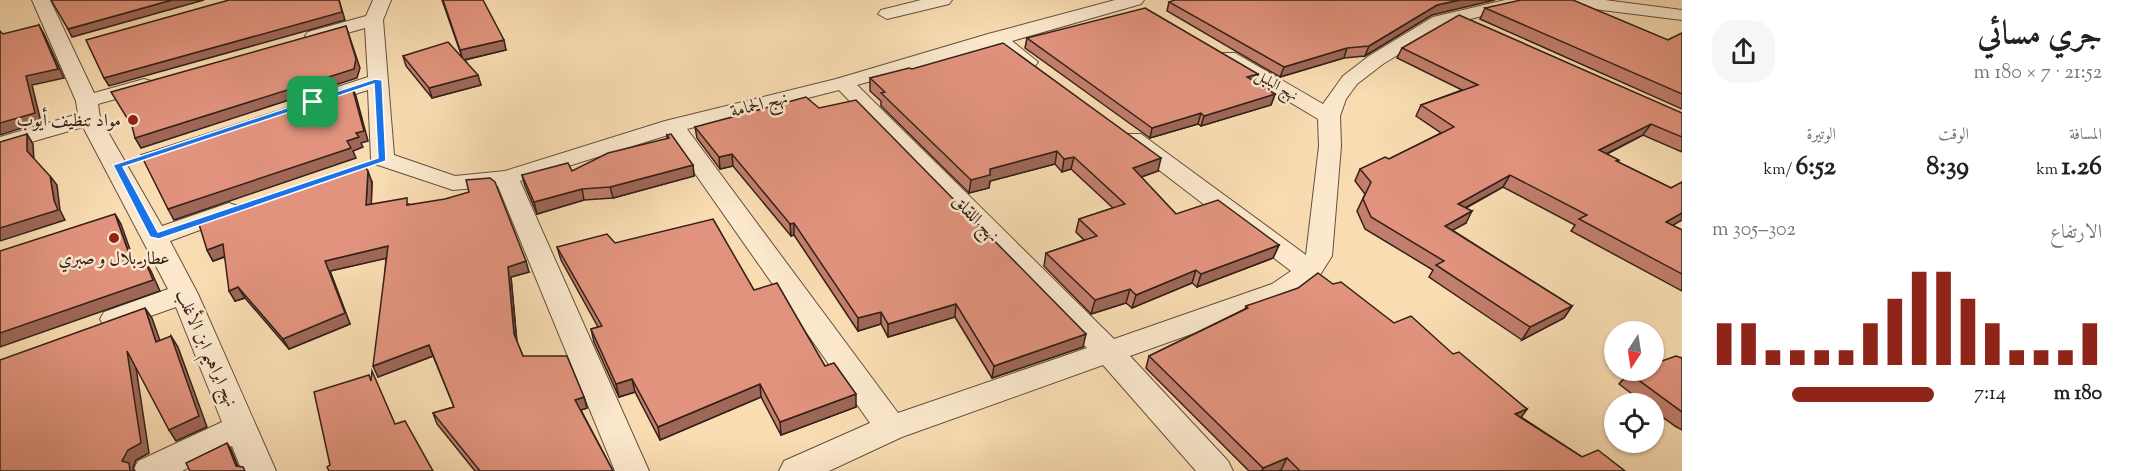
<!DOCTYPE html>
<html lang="ar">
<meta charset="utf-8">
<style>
:root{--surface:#fff;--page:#f6f6f6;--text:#222;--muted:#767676;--accent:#8f2418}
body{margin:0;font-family:"Sorts Mill Goudy",Amiri,serif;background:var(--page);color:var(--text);direction:rtl;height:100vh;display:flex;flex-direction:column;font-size:22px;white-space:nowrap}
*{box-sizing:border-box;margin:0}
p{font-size:20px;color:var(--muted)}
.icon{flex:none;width:33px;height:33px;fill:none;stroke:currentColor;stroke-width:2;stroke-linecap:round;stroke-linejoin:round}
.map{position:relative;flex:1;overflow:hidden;direction:ltr}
.sheet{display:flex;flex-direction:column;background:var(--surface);width:450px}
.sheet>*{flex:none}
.needle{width:39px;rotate:192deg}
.tools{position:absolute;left:1604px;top:321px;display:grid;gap:12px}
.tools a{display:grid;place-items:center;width:60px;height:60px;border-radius:50%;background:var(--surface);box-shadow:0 2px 4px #0004;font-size:30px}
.pin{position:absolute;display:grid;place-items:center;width:51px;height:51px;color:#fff;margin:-26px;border-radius:12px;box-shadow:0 3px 9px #0006}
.round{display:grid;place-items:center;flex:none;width:63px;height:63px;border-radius:24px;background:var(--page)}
.summary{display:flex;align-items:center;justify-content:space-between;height:102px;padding:0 30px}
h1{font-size:33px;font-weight:800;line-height:45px}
.metrics{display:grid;grid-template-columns:repeat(3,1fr);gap:9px;height:102px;padding:6px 30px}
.metrics div{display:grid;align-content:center}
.metrics b{font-size:26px;font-weight:800}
.metrics small{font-size:16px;font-weight:400}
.metrics p{font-size:16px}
.chart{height:168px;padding:12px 30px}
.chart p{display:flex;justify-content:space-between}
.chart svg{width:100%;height:108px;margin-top:6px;stroke:var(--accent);stroke-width:6}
ul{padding:0 30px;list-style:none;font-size:20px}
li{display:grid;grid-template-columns:96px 72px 1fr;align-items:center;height:45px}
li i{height:15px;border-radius:8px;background:var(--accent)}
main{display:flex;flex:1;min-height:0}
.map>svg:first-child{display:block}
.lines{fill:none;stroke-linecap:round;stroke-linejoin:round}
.minor-casing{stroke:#644f3e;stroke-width:2}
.minor{fill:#fbe8cd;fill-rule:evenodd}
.wall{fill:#c27e6c;stroke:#332018;stroke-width:1.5}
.shaded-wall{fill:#9e6758;stroke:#332018;stroke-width:1.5}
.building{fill:#e1937d;stroke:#332018;stroke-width:1.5}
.route{fill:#1a73e8;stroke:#fff;stroke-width:1.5;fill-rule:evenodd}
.poi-dot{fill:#8f2418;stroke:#fbe8cd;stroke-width:2}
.labels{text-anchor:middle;stroke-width:5;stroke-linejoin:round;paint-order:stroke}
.far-street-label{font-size:15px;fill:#332018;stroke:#fbe8cd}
.street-label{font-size:18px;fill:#332018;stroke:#fbe8cd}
.poi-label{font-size:18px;fill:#332018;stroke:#fbe8cd;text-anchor:end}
</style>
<main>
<section class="sheet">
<div class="summary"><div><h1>جري مسائي</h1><p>21:52 · 7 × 180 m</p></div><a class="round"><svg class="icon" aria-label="share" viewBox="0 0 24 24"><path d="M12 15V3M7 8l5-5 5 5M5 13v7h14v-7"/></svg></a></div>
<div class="metrics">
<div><p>المسافة</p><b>1.26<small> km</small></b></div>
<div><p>الوقت</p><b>8:39</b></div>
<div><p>الوتيرة</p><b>6:52<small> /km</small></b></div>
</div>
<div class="chart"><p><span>الارتفاع</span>302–305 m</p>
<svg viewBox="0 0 160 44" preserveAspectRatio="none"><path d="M5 44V27M15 44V27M25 44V38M35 44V38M45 44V38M55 44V38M65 44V27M75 44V17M85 44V6M95 44V6M105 44V17M115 44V27M125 44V38M135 44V38M145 44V38M155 44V27"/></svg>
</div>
<ul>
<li><b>180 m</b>7:14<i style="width:64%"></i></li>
</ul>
</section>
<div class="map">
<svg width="1682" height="471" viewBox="0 0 1682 471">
<rect width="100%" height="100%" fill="#f9dcb2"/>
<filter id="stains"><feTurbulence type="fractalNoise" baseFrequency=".00333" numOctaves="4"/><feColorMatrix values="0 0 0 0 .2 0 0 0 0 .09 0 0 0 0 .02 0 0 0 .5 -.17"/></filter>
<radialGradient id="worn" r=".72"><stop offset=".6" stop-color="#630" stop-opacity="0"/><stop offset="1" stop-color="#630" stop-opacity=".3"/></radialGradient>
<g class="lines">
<defs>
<g id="minor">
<path d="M32,0h18l44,93 50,-14 7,2 3,4 -3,4 -53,15 2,14 62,108 67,-23 9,3 3,5 -3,5 -68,25 28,53 78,177h-34l-10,-25 -50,25h-49l5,-10 84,-39 -46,-115 -62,22 -10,-3 -4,-7 4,-7 64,-23 -85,-162 -83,24v-14l78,-23 -2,-13z"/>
<path d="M373,0h18l-8,20 11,135 61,21 50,-5 160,-50 171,-42 152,-45 127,-34h29l-3,4 -129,37 26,21 -3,4h-14l-27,-20 -137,39 257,254 158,-55 19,-13 -166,-127 -3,-5 3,-5h16l165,121 13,-109 -1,-27 -97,-58 -3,-4 3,-4h14l88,51 20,-28 26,-20 64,-39 72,-17h100l77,10v10l-96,-12 -67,-1 -73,18 -63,39 -26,20 -11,15 -6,17 1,30 -9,110 -14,22 -26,20 -162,58 98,105 5,10h-37l-93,-106 -201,72 -73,34h-50l5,-10 86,-38 -202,-288 -148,46 129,290h-34l-117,-285 -45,4 -78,-26 -4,-5 -3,-69 -48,15 -7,-2 -4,-4 4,-4 55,-18 -3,-49 -50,14 -10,-6 3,-4 58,-16zM839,90l248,258 -189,65 -211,-284z"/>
<path d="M921,0h31l-3,4 -62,15 -9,-5 3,-4z"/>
</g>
</defs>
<use href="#minor" class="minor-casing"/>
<use href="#minor" class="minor"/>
</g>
<g class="wall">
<path d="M442,0l64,50 -41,10 16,25 -49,13 -26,-32 -3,-10 59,1z"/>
<path d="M1169,2l263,13 -67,41 -21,2 -64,19 -113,-66z"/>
<path d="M1485,8l183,32 14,-7v76l-202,-90z"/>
<path d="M1027,38l231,36 -3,8 20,12 -4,11 -70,21 -3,-2 -48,14 -125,-90z"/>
<path d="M1402,48l280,65v39l-39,-17 -36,19 11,8 53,26 11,-6v38l-10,5 10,5v61l-111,-60 4,-6 -72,-38 -37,21v15l-14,7 120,76 -8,12 -42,22 -93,-63 4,-7 -68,-41 -8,-18 8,-17 -10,-13 5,-12 29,-10 52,-26 -25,-17 5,-11 41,-15 -65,-32z"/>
<path d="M912,69l246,102 -17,6 35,37 103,31 -6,13 -76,29 -5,-4 -60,25 -6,-5 -35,11 -47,-48 2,-13 38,-13 -8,-8 3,-13 34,-11 -42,-39 -9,3 -7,-8 -65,17 -1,7 -20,5 -88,-87v-5l-11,-10v-13z"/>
<path d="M695,127l388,220 -91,31 -37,-61 -67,20 -7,-13 -23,7 -64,-96 -3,1 -58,-70 -13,3 -23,-31z"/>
<path d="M667,135l26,30 1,11 -81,22 -29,2 -47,14 -12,-28 -3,-11 50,-4 95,-32z"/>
<path d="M372,182l-1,22h38l120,68 -18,5 6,65 6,14 61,41 3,11 -6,2 32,61h-138l-38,-47 -4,-11 21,-6 -21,-51 -55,21 8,-119 -56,13 20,53 -61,25 -44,-51 -10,3 -10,-44 -12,4 -6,-11z"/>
<path d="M615,243l139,47 71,76 31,41 -75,28 -20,-38 -101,43 -25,-48 -16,5 -25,-55 -3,-13 7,-2 -37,-67 -4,-13z"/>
<path d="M1333,284l61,39 59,31 74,55 -6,8 61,40 43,14h-343l-1,-1 -2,1h-30l-103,-103 3,-12 96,-47 1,-3z"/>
<path d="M1682,358v72l-7,-4 -22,-16v-6h-8l-26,-20 10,-11z"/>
</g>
<g class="shaded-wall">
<path d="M172,0h32l-132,37 -4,-8z"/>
<path d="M339,0l6,20 -236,66 -5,-8z"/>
<path d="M1460,0h35l-63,15 -67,41 4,-10 68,-41z"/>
<path d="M39,25l5,9 20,44 -32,7 9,37 -41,13v-12l26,-47z"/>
<path d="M346,26l14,42 -3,10 -216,70 -6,-10z"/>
<path d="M504,40l2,10 -43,10 -3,-10z"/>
<path d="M1347,48l-3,10 -64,19 4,-10z"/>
<path d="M1258,74l-3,10 -8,-7z"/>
<path d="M478,75l3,10 -49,13 -3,-10z"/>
<path d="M352,87l4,9 12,45 -7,2 2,4 -10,4 3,7 -182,62 -6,-11 179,-68 9,-8z"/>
<path d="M1275,94l-4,11 -70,21 3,-10z"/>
<path d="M1201,113l-3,11 -48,14 2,-10z"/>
<path d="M1651,124l-8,11 -51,26 7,-11z"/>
<path d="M27,134l6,10 1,17 -7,-10z"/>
<path d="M1057,151l-2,13 -65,17 -1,7 -20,5 2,-13 19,-11z"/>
<path d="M732,154l1,12 -13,3 -1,-12z"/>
<path d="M1074,157l-3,12 -9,3 2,-13z"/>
<path d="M1161,158l-3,13 -28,10 3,-13z"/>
<path d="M693,165l1,11 -81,22 -3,-11z"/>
<path d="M368,171l4,11 -1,33 -5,-10z"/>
<path d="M1510,175l-7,12 -51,28 6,-11z"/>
<path d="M50,176l7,9 3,25 5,10 -65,21v-13l54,-28z"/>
<path d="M582,189l2,11 -47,14 -3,-12z"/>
<path d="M1472,211l-6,12 -27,15 6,-12z"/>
<path d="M1682,213v7l-24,14 8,-12z"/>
<path d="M115,214l6,10 18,51 -6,-10z"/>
<path d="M794,223v12l-3,1 -1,-12z"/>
<path d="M223,244l6,11 -16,6 -6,-11z"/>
<path d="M1279,245l-6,13 -76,29 4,-13z"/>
<path d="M388,246l4,11 -62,14 20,53 -61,25 -6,-10 42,-78z"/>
<path d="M145,261l6,10 9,20 -160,56v-14z"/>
<path d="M526,261l3,11 -18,5 6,68 -3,-11 -6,-67z"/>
<path d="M1196,270l-4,13 -60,25 4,-13z"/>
<path d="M238,287l7,11 -10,3 -6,-10z"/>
<path d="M1130,289l-4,14 -35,11 4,-14z"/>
<path d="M956,304l-1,13 -67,20v-13z"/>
<path d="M1572,306l-8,12 -42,22 8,-13z"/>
<path d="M145,308l7,10 12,34 -8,-10z"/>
<path d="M881,312v12l-23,7v-13z"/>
<path d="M1086,334l-3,13 -91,31 2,-12z"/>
<path d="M171,336l7,11 29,80 -31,14 -7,-11z"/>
<path d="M429,345l4,11 -55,21 -5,-11z"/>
<path d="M127,351l8,10 14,92 -13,7 -3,8 2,3h-5l-8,-10z"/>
<path d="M632,379l3,13 -16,5 -3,-13z"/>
<path d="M760,384l1,13 -101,43 -2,-13z"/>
<path d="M856,394v13l-75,28 -1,-13z"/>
<path d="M584,397l3,11 -9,3 -3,-11z"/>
<path d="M1527,409l-9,13 -3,-8z"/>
<path d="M227,443l4,6 9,22 -4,-5z"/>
<path d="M1287,458l-6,12 -2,1h-17l1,-3z"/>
</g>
<g class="building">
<path d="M51,0h121l-104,29z"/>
<path d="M229,0h110l3,12 -238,66 -18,-38z"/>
<path d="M443,0h40l21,40 -44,10z"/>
<path d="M1175,0h285l-23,5 -68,41 -22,2 -63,19 -115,-65z"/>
<path d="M1521,0h52l95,40 14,-7v61l-197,-86z"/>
<path d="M1145,8l113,66 -11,3 28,17 -71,22 -3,-3 -49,15 -125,-90z"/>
<path d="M1459,15l223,98v24l-31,-13 -52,26 20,10 -3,1 55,27 11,-6v31l-16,9 16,8v44l-103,-55 8,-4 -77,-40 -52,29 14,7 -27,15 127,80 -42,21 -94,-62 8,-4 -73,-44 -8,-18 8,-17 -11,-13 25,-12 4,2 65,-32 -33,-22 57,-20 -76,-37z"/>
<path d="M39,25l19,44 -32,7 9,37 -35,10v-92l3,3z"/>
<path d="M346,26l10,33 -2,10 -219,69 -3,-12 -21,-34z"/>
<path d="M448,42l30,33 -49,13 -26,-32z"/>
<path d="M1003,43l158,115 -28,10 43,46 42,-14 61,45 -78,29 -5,-4 -60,25 -6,-6 -35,11 -49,-47 51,-17 -18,-17 46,-15 -51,-47 -10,2 -7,-8 -67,18v6l-19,5 -90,-87 4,-1 -15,-14 39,-10 3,1z"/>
<path d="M352,87l12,44 -8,2 3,4 -12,4 4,7 -183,61 -27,-54z"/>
<path d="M806,97l13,11 37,-8 230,234 -92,32 -38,-62 -68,20 -7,-12 -23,6 -64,-95 -4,1 -58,-70 -13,3 -24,-30z"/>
<path d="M27,134v17l23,25 4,24 4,10 -58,18v-86z"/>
<path d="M671,134l22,31 -83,22 -28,2 -48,13 -12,-27 46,-12 4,8 36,-18 61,-15 -2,-3z"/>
<path d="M363,164l5,7 -2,34 41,-7v7l38,-6 24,-7 -3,-12 24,-2 5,4 31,79 -18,6 6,67 9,22h44l17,41 -9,3 38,71h-133l-47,-58 21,-6 -25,-62 -56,21 15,-120 -63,15 20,52 -62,26 -45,-52 -9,4 -6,-47 -16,6 -9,-29z"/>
<path d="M115,214l18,51 12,-4 8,19 -153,53v-82z"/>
<path d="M713,219l41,71 23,-7 48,83 9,-3 22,31 -76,28 -20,-38 -102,43 -26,-48 -16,5 -25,-55 11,-3 -45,-79 50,-13 8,9z"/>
<path d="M1318,273l15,11 8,-2 53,41 17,-7 42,38 6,-2 68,57 -12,5 67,43 16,-7 27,21h-325l-13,-13 -24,10 -114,-112 99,-48 -2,-2 52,-18z"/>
<path d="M145,308l11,34 15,-6 28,80 -30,14 -42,-79 14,92 -13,7 -6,11 7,2 1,8h-130v-111z"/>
<path d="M1676,356l6,2v54l-53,-39 6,-3h18v-6z"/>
<path d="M372,371l23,53 10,-3 28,50h-104l-2,-4 3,-2 -16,-73 55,-17 2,6z"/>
<path d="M227,443l9,23 7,1 2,4h-55l-4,-8z"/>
</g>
<path class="route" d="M375,79l7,1 4,81 -227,78 -9,-2 -37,-72zM374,84l4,74 -220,74 -35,-65z"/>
<g class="poi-dot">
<circle cx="133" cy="120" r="6"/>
<circle cx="114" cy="238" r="6"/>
</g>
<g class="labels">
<g class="far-street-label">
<text transform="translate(1277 85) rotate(30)" y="5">نهج البلبل</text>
</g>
<g class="street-label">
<text transform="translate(759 104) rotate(-14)" y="6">نهج الحمامة</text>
<text transform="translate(976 218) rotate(45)" y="6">نهج اللقلق</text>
<text transform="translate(207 348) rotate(66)" y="6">نهج ابراهيم ابن الأغلب</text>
</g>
<g class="poi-label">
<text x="121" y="126">مواد تنظيف أيوب</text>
<text x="114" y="264" text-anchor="middle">عطار بلال و صبري</text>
</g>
</g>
<rect width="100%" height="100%" filter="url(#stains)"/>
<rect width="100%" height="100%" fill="url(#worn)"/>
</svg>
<div class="tools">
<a><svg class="needle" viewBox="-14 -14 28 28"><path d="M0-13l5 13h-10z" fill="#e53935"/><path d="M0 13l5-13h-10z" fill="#767676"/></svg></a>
<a><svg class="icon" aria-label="locate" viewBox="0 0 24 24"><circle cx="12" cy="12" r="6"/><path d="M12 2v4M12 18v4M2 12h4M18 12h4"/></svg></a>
</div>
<div class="pin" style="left:313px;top:102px;background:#1e9e55"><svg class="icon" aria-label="arrive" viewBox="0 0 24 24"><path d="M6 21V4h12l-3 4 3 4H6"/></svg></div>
</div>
</main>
